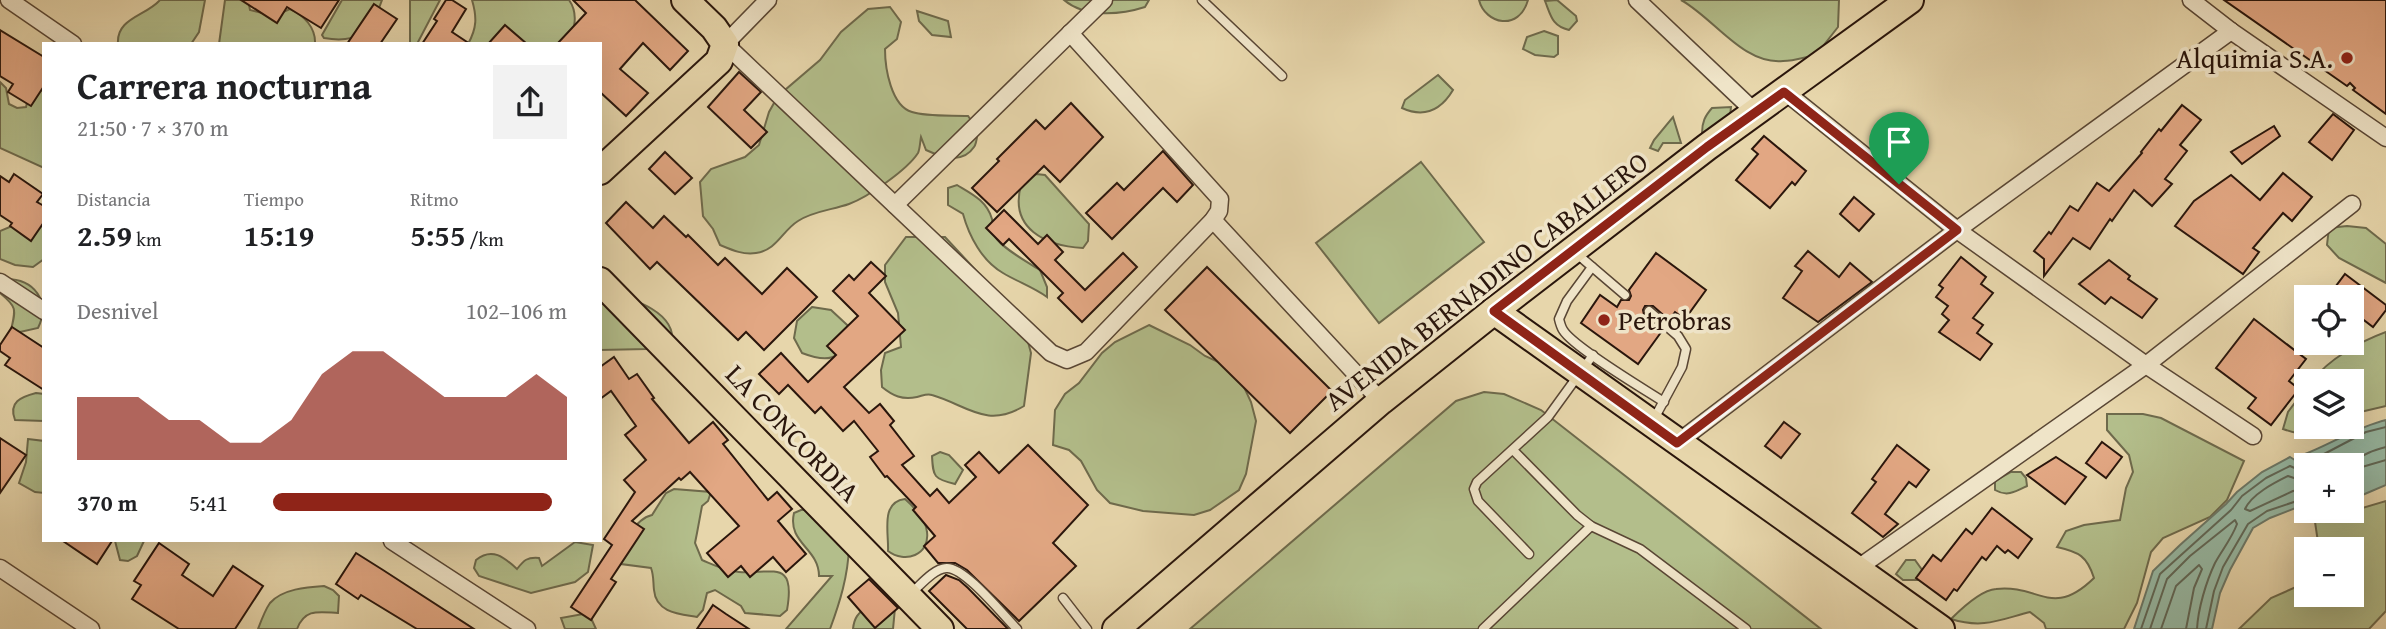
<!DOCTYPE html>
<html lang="es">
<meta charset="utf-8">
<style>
:root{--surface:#fff;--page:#f2f2f2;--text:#202124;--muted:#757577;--accent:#8f2418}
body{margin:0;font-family:"Gentium Book Plus",serif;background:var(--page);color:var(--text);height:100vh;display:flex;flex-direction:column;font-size:26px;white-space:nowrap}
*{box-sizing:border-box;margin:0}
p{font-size:23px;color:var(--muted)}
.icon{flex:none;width:38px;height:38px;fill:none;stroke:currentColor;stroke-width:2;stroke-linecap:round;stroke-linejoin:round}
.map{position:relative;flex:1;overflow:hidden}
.panel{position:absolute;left:42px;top:42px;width:560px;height:500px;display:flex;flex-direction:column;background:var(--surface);border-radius:0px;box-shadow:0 7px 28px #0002}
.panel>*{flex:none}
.fabs{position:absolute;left:2294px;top:285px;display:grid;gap:14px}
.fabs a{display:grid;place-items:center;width:70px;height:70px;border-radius:0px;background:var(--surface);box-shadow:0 7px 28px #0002;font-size:35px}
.pin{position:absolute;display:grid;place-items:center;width:60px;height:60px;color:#fff;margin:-72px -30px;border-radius:50% 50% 50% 0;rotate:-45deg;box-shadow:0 0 7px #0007}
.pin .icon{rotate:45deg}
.round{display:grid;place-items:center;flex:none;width:74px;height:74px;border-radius:0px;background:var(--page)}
.overview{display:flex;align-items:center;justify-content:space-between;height:119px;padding:0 35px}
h1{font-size:38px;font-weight:800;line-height:52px}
.stats{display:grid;grid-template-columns:repeat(3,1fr);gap:10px;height:119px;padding:7px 35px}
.stats div{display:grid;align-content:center}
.stats b{font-size:30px;font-weight:800}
.stats small{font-size:19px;font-weight:400}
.stats p{font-size:19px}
.chart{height:196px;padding:14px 35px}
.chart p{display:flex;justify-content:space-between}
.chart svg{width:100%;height:126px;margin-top:7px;fill:var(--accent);opacity:.7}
ul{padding:0 35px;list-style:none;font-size:23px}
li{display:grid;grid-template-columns:112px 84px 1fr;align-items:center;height:52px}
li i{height:18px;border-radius:9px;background:var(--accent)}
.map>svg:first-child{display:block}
.green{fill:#b3be8b;stroke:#6e6a4c;stroke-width:2}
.water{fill:#97baa5;stroke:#6b7868;stroke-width:2}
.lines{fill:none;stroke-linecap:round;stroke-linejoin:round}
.shore{stroke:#606858;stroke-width:2}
.building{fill:#e2a783;stroke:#2a160c;stroke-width:2}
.service-casing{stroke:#594634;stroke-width:11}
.minor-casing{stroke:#594634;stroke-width:19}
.primary-casing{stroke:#2a160c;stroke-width:30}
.service{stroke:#efe4c8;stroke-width:8}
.minor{stroke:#efe4c8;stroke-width:16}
.primary{stroke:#e7d6ab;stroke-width:26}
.route-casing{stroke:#fff;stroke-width:14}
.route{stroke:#8f2418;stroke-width:9}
.poi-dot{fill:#8f2418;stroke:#efe4c8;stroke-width:2.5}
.labels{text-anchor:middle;stroke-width:7;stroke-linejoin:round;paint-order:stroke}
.poi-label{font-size:28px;fill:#2a160c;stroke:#efe4c8;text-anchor:end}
.street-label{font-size:28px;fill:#2a160c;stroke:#efe4c8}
</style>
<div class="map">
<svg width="2386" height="629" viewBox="0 0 2386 629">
<rect width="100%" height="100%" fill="#e7d6ab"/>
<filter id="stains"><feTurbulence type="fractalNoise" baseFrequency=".00286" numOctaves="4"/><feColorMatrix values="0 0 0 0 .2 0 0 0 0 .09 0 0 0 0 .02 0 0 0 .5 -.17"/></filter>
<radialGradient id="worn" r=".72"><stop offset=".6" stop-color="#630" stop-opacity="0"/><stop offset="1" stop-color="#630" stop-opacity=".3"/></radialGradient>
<g class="green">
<path d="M160,0h45l-6,32 -8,12h-73c-2,-26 28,-28 42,-44z"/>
<path d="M225,0h23l2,10 24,6 16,-7c14,6 26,19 25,35h-96z"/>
<path d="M342,0h40c-11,32 -24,44 -58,38l-2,-3z"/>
<path d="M410,0h30l-23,44h-7z"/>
<path d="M472,0h97c10,14 5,29 0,44h-101c9,-16 9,-27 4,-44z"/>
<path d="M1064,0h85l-4,7c-25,8 -60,11 -81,-7z"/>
<path d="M1479,0h49c-9,32 -43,24 -49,0z"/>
<path d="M1557,0l19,16 1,5 -8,9c-17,-4 -18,-14 -24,-29z"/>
<path d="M1681,0h158l-1,27 -22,28c-11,2 -22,6 -33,6 -40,4 -69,-43 -102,-61z"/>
<path d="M890,7l11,15 -4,17 -12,10c0,19 6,57 27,63 15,5 41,3 56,4l10,14c-1,5 -1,13 -4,17 -12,18 -33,10 -48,3l-5,-13c-1,5 -1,12 -3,16 -11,17 -50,44 -69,51 -17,6 -36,7 -51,17 -16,10 -21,29 -42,32 -13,2 -24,-3 -36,-8l-7,-16 -10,-13 -3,-34 11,-13 34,-12 14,-12 10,-33 9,-16 42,-36 21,-28 27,-23z"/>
<path d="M917,11l31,10 3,16 -19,-2 -13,-14z"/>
<path d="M1544,31l14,5v18l-4,3 -19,-2 -12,-6 4,-12z"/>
<path d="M1438,75l15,15c-12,20 -29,28 -51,18l3,-8z"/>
<path d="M0,82l6,6 3,16 8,4 9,-1 2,-8 16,-10v79l-44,-20z"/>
<path d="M1731,107l-1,9 -19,18 -9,-1c0,-11 3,-17 10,-25z"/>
<path d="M1673,117l8,26h-18l-5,8 -8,-3 4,-8z"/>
<path d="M1421,162l63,80 -105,81 -63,-80z"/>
<path d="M1036,174l9,1 44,49 -1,17 -5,7c-37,-2 -74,-19 -62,-63z"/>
<path d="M957,185c15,9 30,16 35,34 1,6 1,12 3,17 5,11 34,27 45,34l7,17v10c-14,-10 -29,-15 -44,-24 -21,-12 -34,-37 -40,-59l-15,-9v-17z"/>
<path d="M44,224v35l-11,8 -18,-2 -15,-6v-28l12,-5 25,4z"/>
<path d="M2347,226l19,2 20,16v39l-47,-25 -12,-13 2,-17z"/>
<path d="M906,237h39l77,83 9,33 -7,53c-38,23 -57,-1 -92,-11 -5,-2 -10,1 -15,2 -15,3 -24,-1 -35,-10l-1,-17 4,-17 16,-6 -3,-34 -13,-31v-17z"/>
<path d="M6,279c28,0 45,22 32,49l-18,4 -9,-2c5,-21 6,-23 -11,-37v-9z"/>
<path d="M600,289c25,8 77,20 72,54l-25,6 -47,1z"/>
<path d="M812,307l19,3 28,26c-22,20 -26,29 -57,17l-8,-15 3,-17z"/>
<path d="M1149,325l41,20 15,11 31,14 15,32 5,19 -10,53 -7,16 -29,20 -16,5 -51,-4 -33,-8 -13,-13 -16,-29 -12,-11 -16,-5 2,-35 10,-16 14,-11 23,-30 13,-11z"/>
<path d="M2386,332v74l-34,8v-32l-40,-1c17,-22 47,-39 74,-49z"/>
<path d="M2306,388v39h22c-16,10 -28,8 -45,2l5,-17z"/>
<path d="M1484,392l20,2 37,16 280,219h-631l266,-228z"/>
<path d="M36,393l8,1v27l-29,-1c-7,-18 6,-23 21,-27z"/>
<path d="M2107,414h36l18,4 83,43 -17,39 -17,17 -47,21 -12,14 -14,51 -13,26h-78l-2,-6 -14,-11c-31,8 -47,17 -79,7 10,-10 31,-29 45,-30 43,-5 56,30 98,-11 -7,-22 -15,-26 -37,-31l9,-16 18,-6 36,-5 6,-32 7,-16 -4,-17 -22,-25z"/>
<path d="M28,439l16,2v52l-9,-1 -16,-9 7,-21z"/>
<path d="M940,452l9,3 14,15 -8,14c-21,-5 -22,-7 -23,-28z"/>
<path d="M2011,472h10l5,6 1,8c-12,6 -20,11 -32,4v-9z"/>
<path d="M674,489l37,3 -3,9 -6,5 -5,27 -2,10 7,17c12,5 23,11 37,12 34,2 57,-13 48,38l-7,6 -35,-3 -4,-7 -26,-16 -8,3 -4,17 -6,7c-17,-3 -41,-4 -43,-27 -1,-8 0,-14 -3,-22l-30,-4c0,-17 13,-45 31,-49l14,-22z"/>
<path d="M905,499c9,8 21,21 22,33 3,23 -22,32 -39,19 1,-18 -8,-49 17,-52z"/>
<path d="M2386,501v110l-17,18h-130l32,-31 32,-14 3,-6v17h46v-45l-33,-1 -4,-27z"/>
<path d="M820,509l29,38c-1,29 -9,55 -19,82h-44l46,-53h-13c0,-28 -32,-33 -25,-63l7,-3z"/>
<path d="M115,541h29l-7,15 -9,5 -8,-1z"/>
<path d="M575,542l18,3 -5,27 -13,10 -44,11 -52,-17 -5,-8 2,-8c16,-13 28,-3 41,9 7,-9 10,-12 22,-11l3,8z"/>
<path d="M1906,560h9l10,14 -5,6h-17l-7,-6z"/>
<path d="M324,586l9,4 6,6 -1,17c-19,-1 -33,-5 -41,16h-39c3,-8 7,-19 12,-26 12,-14 37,-16 54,-17z"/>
<path d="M867,607l28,1 -2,21h-40c1,-11 5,-16 14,-22z"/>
<path d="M583,614l8,4 5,11h-31l-4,-11z"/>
</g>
<g class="water">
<path d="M2386,420v65l-26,11 -8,-6v-24l-32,-1 -15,-11c28,-11 52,-27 81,-34z"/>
<path d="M2290,457l16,10v37l-36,14 -17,10 -23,42 -10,23 -8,36h-78l19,-58 27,-26 46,-41 11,-12 25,-20z"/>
</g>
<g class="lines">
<g class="shore">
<path d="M2386,447c-11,3 -25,7 -31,16l7,4 24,-7"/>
<path d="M2324,466v-12l42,-22 20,-5"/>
<path d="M2306,482l-18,-6c-14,7 -36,18 -43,33l5,2 43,-20 13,-2"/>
<path d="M2141,629l19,-55 71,-64 11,-14 24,-18 24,-12 16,7"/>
<path d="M2150,629l17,-50 23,-23 45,-36 2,4c-5,14 -15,26 -22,39 -9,19 -17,46 -18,66"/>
<path d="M2161,629l15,-43 23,-21 3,4 -8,19 -8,41"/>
<path d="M2206,629l8,-38 9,-24 25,-43 19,-13 39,-13"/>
</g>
</g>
<g class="building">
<path d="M241,0h98l-18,28 -34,-21 -10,16z"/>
<path d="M446,0h6l14,9 -14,23 18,12h-48l15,-23 -3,-2z"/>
<path d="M573,0h62l53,51 -18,19 -27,-27 -23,26 28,24 -22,23 -26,-24v-48h-43l29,-31z"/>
<path d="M2224,0h162v114l-33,-24 2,-2 -5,-5 -3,3z"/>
<path d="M374,4l23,15 -17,25h-33z"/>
<path d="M505,25l22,19h-39z"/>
<path d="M0,30l44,27v29l-13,20 -23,-14 5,-8 -13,-8z"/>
<path d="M739,72l22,20 -17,18 23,22 -16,16 -43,-41z"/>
<path d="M1071,103l32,34 -43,45 -16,-16 -47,46 -25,-24 27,-27 -2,-2 39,-39 9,9z"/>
<path d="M2182,105l19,15 -21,25 7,6 -22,28 7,5 -20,22 -18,-16 -22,31 -2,-2 -20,30 -17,-11 -29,38v-17l-10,-8 15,-19 2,2 19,-28 8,5 19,-28 12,8 33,-38 -1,-1 18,-23 2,2z"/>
<path d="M2333,114l21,16 -22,30 -23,-18z"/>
<path d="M2274,126l6,10 -38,28 -11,-12z"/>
<path d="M1764,136l42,35 -11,14 -3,-3 -22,26 -34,-28 22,-26 -6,-5z"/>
<path d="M1163,151l30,34 -16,17 -14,-14 -51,51 -26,-26 31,-30 7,7z"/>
<path d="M665,152l27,26 -17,16 -26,-25z"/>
<path d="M2283,173l29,24 -20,24 -9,-8 -30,35 6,4 -16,22 -68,-48 19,-25 37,-26 29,25z"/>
<path d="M14,174l29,20 -6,8 7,4v16l-13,19 -21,-15 2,-3 -12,-8v-39l9,6z"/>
<path d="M1854,197l20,17 -15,17 -19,-17z"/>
<path d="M626,202l27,26 11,-12 22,21 2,-2 30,30 7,-7 37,36 25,-26 30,29 -53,53 -18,-18 -8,8 -81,-78 -7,7 -44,-46z"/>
<path d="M1004,210l34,34 9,-9 16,17 -8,8 30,30 38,-37 14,14 -55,55 -24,-24 5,-5 -54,-54 -6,6 -17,-17z"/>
<path d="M1808,251l31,26 11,-14 22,19 -54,40 -35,-24 19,-27 -7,-5z"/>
<path d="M1656,253l50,37 -21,29 -10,-7 -6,8 -16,-14h-8l-2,4 1,5 18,16 -24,33 -57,-41 19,-28 17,12 4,-7h8l2,-4 -2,-6z"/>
<path d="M1961,257l25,20 -5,7 12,9 -20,25 10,7 -6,8 15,11 -12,16 -41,-28 10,-12 -7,-6 6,-8 -12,-9 7,-9 -4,-3z"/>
<path d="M2109,260l21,16 -2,3 29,20 -15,19 -31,-21 -6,7 -26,-20z"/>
<path d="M871,262l15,14 -17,17 36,37 -61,57 25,26 11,-9 14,17 -4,4 24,31 -12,9 28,31 7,-7 12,14 27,-26 -11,-12 14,-13 20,21 29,-28 60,60 -35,38 23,23 -57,55 -52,-51 -12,-7h-17l-14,-17 11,-10 -22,-26 3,-3 -29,-31 -2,1 -15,-20 8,-6 -24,-30 -11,10 -22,-24 -6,6 -27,-28 -9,9 -20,-20 22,-21 27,29 28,-27 -9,-9 31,-30 -25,-25 16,-16 5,5z"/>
<path d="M1207,267l125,124 -42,42 -125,-123z"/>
<path d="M2345,274l41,31v5l-13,17 -21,-16v-13h-25z"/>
<path d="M2254,319l52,40 -17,22 10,8 -28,36 -23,-17 8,-10 -40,-30z"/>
<path d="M12,327l32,21v42l-39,-25 5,-7 -10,-7v-6z"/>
<path d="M614,357l15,22 8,-5 17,24 -2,1 37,44 24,-21 15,18 -5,4 45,56 9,-8 15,17 -14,12 28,33 -20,18 -13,-15 -23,20 -9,-11 -13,11 -21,-24 32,-27 -49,-54 -9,8 -2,-2 -47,43 12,8 -33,50 5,3 -25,38 -20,-13 41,-62 -8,-6 31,-47 -11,-12 22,-20 -21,-25 11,-9 -25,-35 -11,8v-32z"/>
<path d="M1784,422l16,12 -19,24 -16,-12z"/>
<path d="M0,438l26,17 -26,38z"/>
<path d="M2102,442l20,15 -16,21 -20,-15z"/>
<path d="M1897,445l32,25 -13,17 -7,-5 -24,32 13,10 -15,13 -31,-24 24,-31 -4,-3z"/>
<path d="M2056,457l30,20 -21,27 -38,-29z"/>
<path d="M1992,508l40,31 -14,19 -10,-8 -3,3 -8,-7 -11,14 -4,-3 -25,34 -3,-2 -8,11 -30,-22 17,-23 8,6 25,-32 6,5z"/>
<path d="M63,541h49l-15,23z"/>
<path d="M159,543l30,21 -7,11 31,21 20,-30 30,20 -28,43h-56l-47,-30 9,-14 -7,-4z"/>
<path d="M356,553l27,17 91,59h-57l-56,-34 -3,4 -22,-15z"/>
<path d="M946,575l13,5 9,8 40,41h-41l-38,-38z"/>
<path d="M869,579l29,29 -23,20 -27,-31z"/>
<path d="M713,605l13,9 23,15h-52z"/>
</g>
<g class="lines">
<defs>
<g id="service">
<path d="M1202,0l80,76"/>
<path d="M1577,254l48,41"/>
<path d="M1592,267l-25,34 -8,18c1,4 2,8 4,11 10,17 81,59 101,72"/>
<path d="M1649,311l29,25 8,13 -4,18 -28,52"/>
<path d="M1513,450l64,65 14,11 49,23 106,80"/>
<path d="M1529,554l-51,-53 -4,-12 3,-7 71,-65 45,-62"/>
<path d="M910,594c10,-8 23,-25 36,-26 18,-2 57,47 71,61"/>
<path d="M1063,598l24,31"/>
<path d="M1483,629l108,-103"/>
</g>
<g id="minor">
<path d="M9,0l64,44"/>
<path d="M768,0l-43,44 326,309 16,7 19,-8 127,-132 6,-9 1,-12 -150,-166"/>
<path d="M1637,0l118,112"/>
<path d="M2191,0l40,31 155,107"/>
<path d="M1784,91l173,139 189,135 107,71"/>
<path d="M895,205l209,-205"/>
<path d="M1213,220l168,181"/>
<path d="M0,282l44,29"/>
<path d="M1677,443l280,-213 274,-199"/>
<path d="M392,541l135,88"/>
<path d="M0,568l91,61"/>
<path d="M1858,568l288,-203 206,-161"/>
</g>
<g id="primary">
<path d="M600,171l119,-110 6,-17 -11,-16 -29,-28"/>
<path d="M600,281l340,348"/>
<path d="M1494,311l447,318"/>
<path d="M1116,629l265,-228 113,-90 213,-164 203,-147"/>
</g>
</defs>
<use href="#service" class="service-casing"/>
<use href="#minor" class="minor-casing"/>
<use href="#primary" class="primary-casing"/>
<use href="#service" class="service"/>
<use href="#minor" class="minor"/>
<use href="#primary" class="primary"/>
</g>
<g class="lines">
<defs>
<path id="route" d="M1784,92l173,138 -280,213 -183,-132 213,-164z"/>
</defs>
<use href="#route" class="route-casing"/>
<use href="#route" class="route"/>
</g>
<g class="poi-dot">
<circle cx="2347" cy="58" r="7"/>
<circle cx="1604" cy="320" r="7"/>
</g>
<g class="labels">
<g class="poi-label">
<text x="2333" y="68">Alquimia S.A.</text>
<text x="1618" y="330" text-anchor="start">Petrobras</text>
</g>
<g class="street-label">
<text transform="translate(1486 281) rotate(-38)" y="10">AVENIDA BERNADINO CABALLERO</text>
<text transform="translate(793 433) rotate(46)" y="10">LA CONCORDIA</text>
</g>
</g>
<rect width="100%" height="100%" filter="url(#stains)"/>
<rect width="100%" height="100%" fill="url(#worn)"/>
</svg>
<div class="fabs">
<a><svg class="icon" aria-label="locate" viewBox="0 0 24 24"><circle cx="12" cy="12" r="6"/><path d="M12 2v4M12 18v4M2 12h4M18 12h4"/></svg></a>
<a><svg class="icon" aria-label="layers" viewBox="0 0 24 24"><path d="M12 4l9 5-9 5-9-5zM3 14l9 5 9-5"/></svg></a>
<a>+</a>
<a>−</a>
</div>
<div class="pin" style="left:1899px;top:184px;background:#1e9e55"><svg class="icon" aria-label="arrive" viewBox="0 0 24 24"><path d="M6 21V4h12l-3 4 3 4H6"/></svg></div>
<section class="panel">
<div class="overview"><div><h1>Carrera nocturna</h1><p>21:50 · 7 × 370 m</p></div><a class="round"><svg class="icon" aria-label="share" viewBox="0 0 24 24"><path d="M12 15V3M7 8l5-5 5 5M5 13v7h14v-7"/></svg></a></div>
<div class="stats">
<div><p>Distancia</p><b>2.59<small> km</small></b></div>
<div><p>Tiempo</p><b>15:19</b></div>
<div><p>Ritmo</p><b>5:55<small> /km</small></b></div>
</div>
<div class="chart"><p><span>Desnivel</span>102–106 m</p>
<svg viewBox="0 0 160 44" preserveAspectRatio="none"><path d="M0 44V22L10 22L20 22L30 30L40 30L50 38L60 38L70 30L80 14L90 6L100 6L110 14L120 22L130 22L140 22L150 14L160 22V44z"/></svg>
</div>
<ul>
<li><b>370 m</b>5:41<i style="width:95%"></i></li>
</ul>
</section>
</div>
